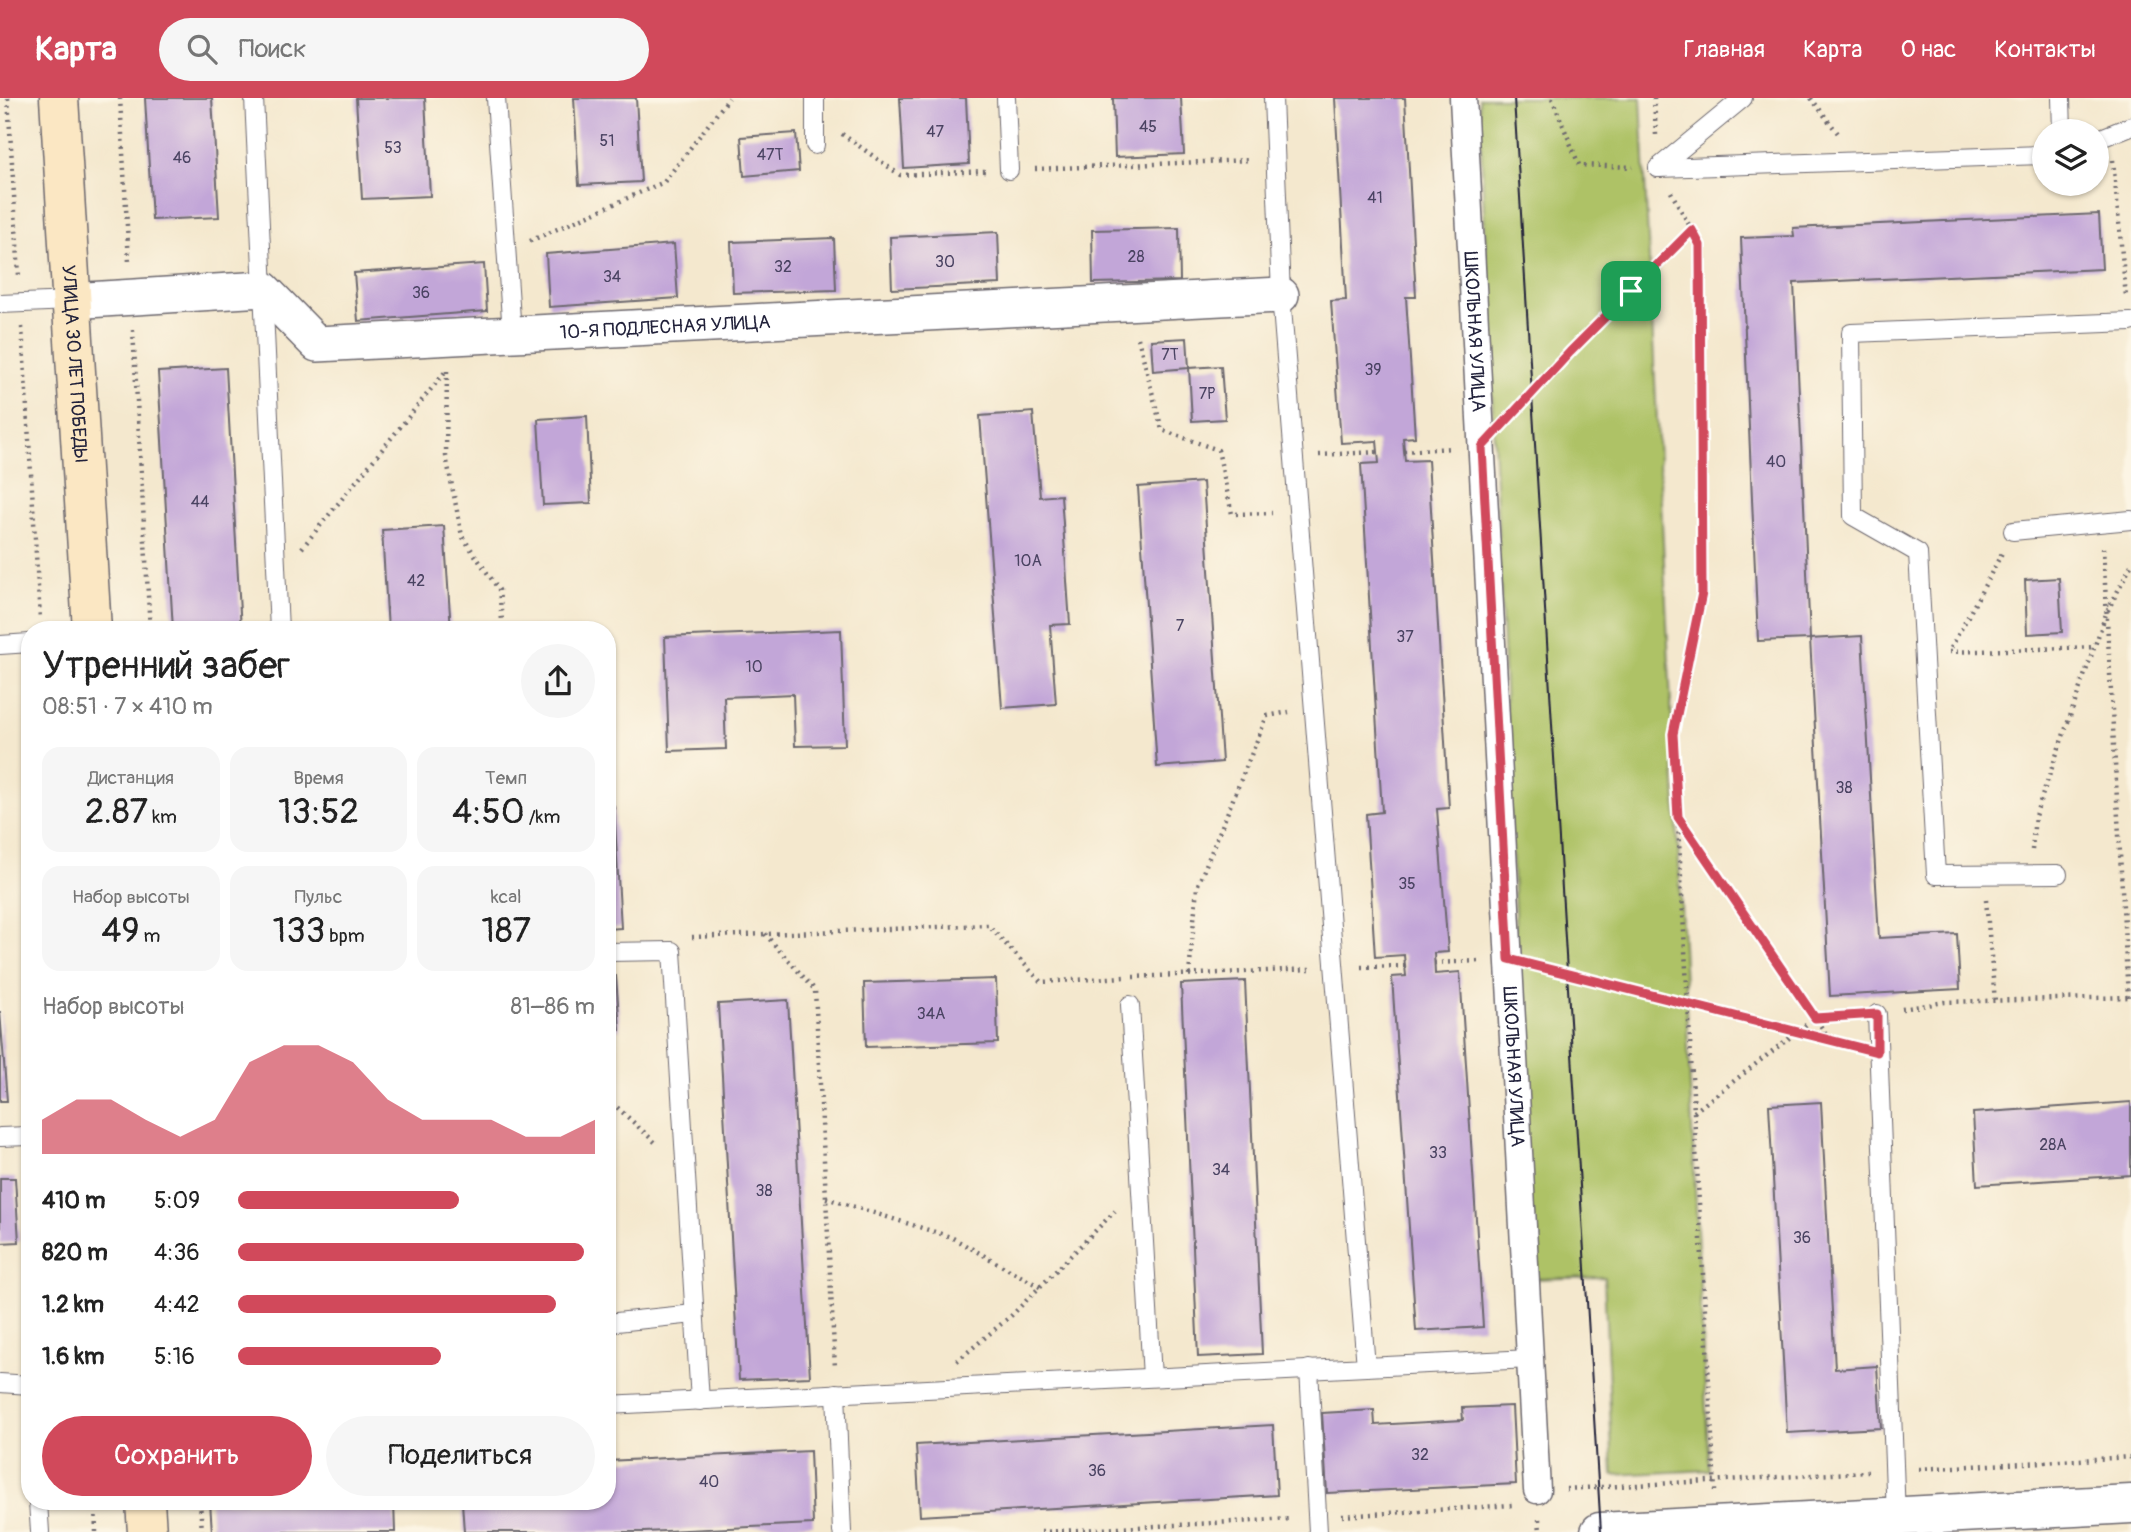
<!DOCTYPE html>
<html lang="ru">
<meta charset="utf-8">
<style>
:root{--surface:#fff;--page:#f6f6f6;--text:#222;--muted:#767676;--accent:#d1495b}
body{margin:0;font-family:Pangolin,sans-serif;background:var(--page);color:var(--text);height:100vh;display:flex;flex-direction:column;font-size:26px;white-space:nowrap}
*{box-sizing:border-box;margin:0}
p{font-size:23px;color:var(--muted)}
.icon{flex:none;width:38px;height:38px;fill:none;stroke:currentColor;stroke-width:2;stroke-linecap:round;stroke-linejoin:round}
.map{position:relative;flex:1;overflow:hidden}
.panel{position:absolute;left:21px;top:523px;width:595px;height:889px;display:flex;flex-direction:column;background:var(--surface);border-radius:28px;box-shadow:0 2px 5px #0004}
.panel>*{flex:none}
.fabs{position:absolute;left:2032px;top:21px;display:grid;gap:14px}
.fabs a{display:grid;place-items:center;width:77px;height:77px;border-radius:50%;background:var(--surface);box-shadow:0 2px 5px #0004;font-size:35px}
.pin{position:absolute;display:grid;place-items:center;width:60px;height:60px;color:#fff;margin:-30px;border-radius:14px;box-shadow:0 4px 10px #0006}
.round{display:grid;place-items:center;flex:none;width:74px;height:74px;border-radius:37px;background:var(--page)}
.summary{display:flex;align-items:center;justify-content:space-between;height:119px;padding:0 21px}
h1{font-size:38px;font-weight:600;line-height:52px}
.figures{display:grid;grid-template-columns:repeat(3,1fr);gap:10px;height:119px;padding:7px 21px}
.figures div{display:grid;align-content:center;border-radius:18px;background:var(--page);text-align:center}
.figures b{font-size:35px;font-weight:600}
.figures small{font-size:19px;font-weight:400}
.figures p{font-size:19px}
.chart{height:196px;padding:14px 21px}
.chart p{display:flex;justify-content:space-between}
.chart svg{width:100%;height:126px;margin-top:7px;fill:var(--accent);opacity:.7}
.cta{display:flex;gap:14px;margin-top:auto;padding:14px 21px}
.cta a{flex:1;height:80px;border-radius:42px;background:var(--accent);color:#fff;font-size:28px;font-weight:600;line-height:80px;text-align:center}
.cta a+a{background:var(--page);color:var(--text)}
ul{padding:0 21px;list-style:none;font-size:23px}
li{display:grid;grid-template-columns:112px 84px 1fr;align-items:center;height:52px}
li i{height:18px;border-radius:9px;background:var(--accent)}
header{display:flex;align-items:center;gap:42px;box-sizing:border-box;height:98px;padding:0 35px;background:var(--accent);color:#fff}
header strong{font-size:33px}
nav{display:flex;gap:38px;margin-inline-start:auto;font-size:24px}
.search{width:490px;height:63px;background:var(--page);display:flex;align-items:center;gap:18px;box-sizing:border-box;padding:0 24px;border-radius:38px;color:var(--muted);font-size:26px}
.map>svg:first-child{display:block}
.green{fill:#aec266;stroke:#687250;stroke-width:2}
.building{fill:#c2a6d8}
.lines{fill:none;stroke-linecap:round;stroke-linejoin:round}
.service-casing{stroke:#6c676e;stroke-width:20}
.pedestrian-casing{stroke:#6c676e;stroke-width:29}
.minor-casing{stroke:#6c676e;stroke-width:38}
.tertiary-casing{stroke:#6c676e;stroke-width:41}
.secondary-casing{stroke:#6c676e;stroke-width:41}
.path{stroke:#6c676e;stroke-width:4.5;stroke-dasharray:2 5;stroke-linecap:butt}
.service{stroke:#fff;stroke-width:18}
.pedestrian{stroke:#fff;stroke-width:26}
.minor{stroke:#fff;stroke-width:35}
.tertiary{stroke:#fff;stroke-width:38}
.secondary{stroke:#fbe7c3;stroke-width:38}
.tram{stroke:#22223b;stroke-width:2}
.route-casing{stroke:#fff;stroke-width:14}
.route{stroke:#d1495b;stroke-width:9}
.labels{text-anchor:middle;stroke-width:5;stroke-linejoin:round;paint-order:stroke}
.number-label{font-size:16px;fill:#4a4362}
.street-label{font-size:19px;fill:#22223b;stroke:#fcf5e5}
</style>
<header>
<strong>Карта</strong>
<div class="search"><svg class="icon" aria-label="search" viewBox="0 0 24 24"><circle cx="10" cy="10" r="6"/><path d="M15 15l6 6"/></svg>Поиск</div>
<nav><a>Главная</a><a>Карта</a><a>О нас</a><a>Контакты</a></nav>
</header>
<div class="map">
<svg width="2131" height="1434" viewBox="0 0 2131 1434">
<rect width="100%" height="100%" fill="#fcf5e5"/>
<filter id="ink" filterUnits="userSpaceOnUse"><feTurbulence type="fractalNoise" baseFrequency=".0143" numOctaves="2"/><feDisplacementMap in="SourceGraphic" scale="14" xChannelSelector="R" yChannelSelector="G"/><feConvolveMatrix kernelMatrix="1 2 1 2 8 2 1 2 1" color-interpolation-filters="sRGB"/></filter>
<filter id="wash" filterUnits="userSpaceOnUse"><feTurbulence type="fractalNoise" baseFrequency=".00686" numOctaves="4" result="noise"/><feDisplacementMap in="SourceGraphic" scale="28" xChannelSelector="R" yChannelSelector="G"/><feGaussianBlur stdDeviation="1.57" result="paint"/><feColorMatrix in="noise" values="0 0 0 0 0 0 0 0 0 0 0 0 0 0 0 0 0 1.4 0 .05"/><feComposite in="paint" operator="in"/></filter>
<g filter="url(#wash)">
<rect width="100%" height="100%" fill="#f4e8ce"/>
<path class="green" d="M1479,0h162l68,1372 -96,5 -9,-198 -73,2z"/>
<g id="blocks">
<g class="building">
<path d="M145,0h67l7,119 -67,3z"/>
<path d="M356,0h69l5,98 -68,3z"/>
<path d="M574,0h62l5,84 -62,3z"/>
<path d="M900,0h66l3,66 -65,4z"/>
<path d="M1113,0h68l3,56 -69,3z"/>
<path d="M1335,0h70l11,199h-10l9,140 -12,1 1,13 1,10 23,-1 21,348 -12,1 11,143 -14,1 1,21 25,-2 23,355 -67,4 -24,-354 14,-1 -2,-21 -29,2 -9,-143 16,-2 -21,-348 18,-1 -2,-22 -36,2 -10,-142 15,-1z"/>
<path d="M796,35l3,38 -55,5 -3,-39z"/>
<path d="M2099,116l3,55 -308,14 16,356 -52,2 -17,-403 53,-2 -1,-8z"/>
<path d="M1179,130l1,53 -87,2 -1,-53z"/>
<path d="M998,134l2,52 -108,5 -2,-52z"/>
<path d="M834,140l2,52 -103,3 -2,-51z"/>
<path d="M674,146l4,54 -129,9 -3,-53z"/>
<path d="M484,166l3,47 -129,10 -4,-48z"/>
<path d="M1187,240l2,30 -36,3 -2,-31z"/>
<path d="M1221,268l4,53 -33,2 -3,-53z"/>
<path d="M226,270l15,262h-68l-15,-258z"/>
<path d="M1033,314l7,85 21,-2 9,129 -20,1 6,79 -54,4 -22,-292z"/>
<path d="M587,318l4,87 -48,2 -5,-86z"/>
<path d="M1203,384l19,280 -65,5 -19,-280z"/>
<path d="M444,428l7,104h-63l-6,-100z"/>
<path d="M2059,480l3,54 -35,2 -2,-54z"/>
<path d="M841,532l4,115 -50,1 -2,-52 -69,3 2,52 -57,2 -4,-114z"/>
<path d="M1862,538l17,302 78,-4 3,55 -130,7 -20,-357z"/>
<path d="M614,708l7,122 -14,1v-122z"/>
<path d="M607,878h9l4,54 -13,1z"/>
<path d="M996,881l2,64 -132,4 -2,-64z"/>
<path d="M1245,883l17,373 -64,3 -17,-373z"/>
<path d="M788,902l22,377 -71,3 -21,-376z"/>
<path d="M0,913l7,90h-7z"/>
<path d="M1821,1004l14,267 42,-3 4,62 -94,5 -18,-328z"/>
<path d="M2131,1004v73l-154,10 -4,-72z"/>
<path d="M0,1080h15l4,64 -19,1z"/>
<path d="M1512,1308l4,78 -189,9 -5,-80 52,-3 1,15 88,-5 -1,-12z"/>
<path d="M1273,1327l4,70 -357,21 -4,-71z"/>
<path d="M810,1353l3,73 -169,8h-180l-2,-30h145v-41z"/>
<path d="M210,1404h184l1,30h-183z"/>
</g>
</g>
</g>
<g filter="url(#ink)">
<use href="#blocks" fill-opacity="0" stroke="#6c676e" stroke-width="2"/>
<g class="lines">
<defs>
<g id="service">
<path d="M254,0l25,532"/>
<path d="M496,0l16,236"/>
<path d="M815,0v47"/>
<path d="M1006,0l3,72"/>
<path d="M2061,0l1,33"/>
<path d="M2096,42l35,-14"/>
<path d="M1658,70l386,-13"/>
<path d="M1658,70l85,-70"/>
<path d="M0,206l71,-3"/>
<path d="M2013,433l118,-11"/>
<path d="M0,547l30,-2"/>
<path d="M2058,776l-122,1 -18,-322 -65,-37 -2,-183 280,-11"/>
<path d="M607,854l65,-1 28,450"/>
<path d="M1130,907l22,372"/>
<path d="M1877,916l19,503"/>
<path d="M0,1039l30,-1"/>
<path d="M607,1225l87,-9"/>
<path d="M1366,1269l164,-8"/>
<path d="M1309,1271l9,163"/>
<path d="M0,1285l30,2"/>
<path d="M836,1295l6,139"/>
<path d="M607,1307l759,-38 -85,-1072 -8,-197"/>
<path d="M38,1404l2,30"/>
</g>
<g id="pedestrian">
<path id="s1" d="M1463,0l74,1392"/>
</g>
<g id="minor">
<path id="s2" d="M71,203l192,-12 54,55 964,-49"/>
</g>
<path id="tertiary" d="M1600,1434l531,-28"/>
<g id="secondary">
<path id="s3" d="M59,0l33,532"/>
<path d="M145,1404l2,30"/>
</g>
</defs>
<use href="#service" class="service-casing"/>
<use href="#pedestrian" class="pedestrian-casing"/>
<use href="#minor" class="minor-casing"/>
<use href="#tertiary" class="tertiary-casing"/>
<use href="#secondary" class="secondary-casing"/>
<g class="path">
<path d="M8,0l11,178"/>
<path d="M120,0l9,164"/>
<path d="M1552,0l27,67 54,2"/>
<path d="M1654,0l2,37"/>
<path d="M1811,0l29,38"/>
<path d="M842,36l58,41 85,-4"/>
<path d="M2113,62l13,137"/>
<path d="M1035,71l215,-9"/>
<path d="M1671,94l29,53 2,348 -29,141 42,757"/>
<path d="M530,143l134,-59 65,-84"/>
<path d="M22,229l18,292"/>
<path d="M133,232l17,300"/>
<path d="M1138,240l24,92 56,20 14,64 40,-1"/>
<path d="M447,273l-1,85 16,80 37,54 4,40"/>
<path d="M1510,318l182,-186"/>
<path d="M1404,353l48,-3"/>
<path d="M1319,357l59,-3"/>
<path d="M302,450l143,-176"/>
<path d="M2103,450l25,449"/>
<path d="M1951,550l51,-95"/>
<path d="M1949,554l146,-5"/>
<path d="M1678,720l153,223"/>
<path d="M2032,752l3,-34 71,-202 25,-49"/>
<path d="M1986,802l9,101"/>
<path d="M765,836l50,56 20,378"/>
<path d="M692,839l296,-12 53,57 84,-5"/>
<path d="M1434,865l45,-2"/>
<path d="M1361,869l44,-1"/>
<path d="M1539,869l314,79"/>
<path d="M1189,877l8,-88 70,-171 22,-4"/>
<path d="M1133,879l177,-8"/>
<path d="M1902,911l43,-7 186,-5"/>
<path d="M607,1000l51,47"/>
<path d="M1694,1014l121,-94 36,-3"/>
<path d="M826,1100l125,39 89,50"/>
<path d="M957,1263l55,-46 103,-104"/>
<path d="M1919,1371l212,-12"/>
<path d="M1566,1391l302,-17"/>
<path d="M95,1404l1,30"/>
<path d="M200,1404l2,30"/>
<path d="M1342,1418l170,-11"/>
<path d="M1539,1421l1,13"/>
<path d="M1041,1434l251,-13"/>
</g>
<use href="#service" class="service"/>
<use href="#pedestrian" class="pedestrian"/>
<use href="#minor" class="minor"/>
<use href="#tertiary" class="tertiary"/>
<use href="#secondary" class="secondary"/>
<path class="tram" d="M1514,0l87,1434"/>
</g>
</g>
<g class="lines" filter="url(#ink)">
<defs>
<path id="route" d="M1692,132l8,15 2,348 -29,141 5,83 137,201 62,-4v38l-368,-93 -27,-512 88,-95z"/>
</defs>
<use href="#route" class="route-casing"/>
<use href="#route" class="route"/>
</g>
<g class="labels">
<g class="number-label">
<text x="1148" y="34">45</text>
<text x="935" y="39">47</text>
<text x="607" y="48">51</text>
<text x="393" y="55">53</text>
<text x="770" y="62">47Т</text>
<text x="182" y="65">46</text>
<text x="1375" y="105">41</text>
<text x="1136" y="164">28</text>
<text x="945" y="169">30</text>
<text x="783" y="174">32</text>
<text x="612" y="184">34</text>
<text x="421" y="200">36</text>
<text x="1170" y="262">7Т</text>
<text x="1373" y="277">39</text>
<text x="1207" y="301">7Р</text>
<text x="1776" y="369">40</text>
<text x="200" y="409">44</text>
<text x="1028" y="468">10А</text>
<text x="416" y="488">42</text>
<text x="1180" y="533">7</text>
<text x="1405" y="544">37</text>
<text x="754" y="574">10</text>
<text x="1844" y="695">38</text>
<text x="1407" y="791">35</text>
<text x="931" y="921">34А</text>
<text x="2053" y="1052">28А</text>
<text x="1438" y="1060">33</text>
<text x="1221" y="1077">34</text>
<text x="764" y="1098">38</text>
<text x="1802" y="1145">36</text>
<text x="1420" y="1362">32</text>
<text x="1097" y="1378">36</text>
<text x="709" y="1389">40</text>
</g>
<g class="street-label">
<text dy="7" stroke="none"><textPath href="#s2" startOffset="618">10-Я ПОДЛЕСНАЯ УЛИЦА</textPath></text>
<text dy="7" stroke="none"><textPath href="#s1" startOffset="234">ШКОЛЬНАЯ УЛИЦА</textPath></text>
<text dy="7" stroke="none"><textPath href="#s3" startOffset="266">УЛИЦА 30 ЛЕТ ПОБЕДЫ</textPath></text>
<text dy="7" stroke="none"><textPath href="#s1" startOffset="970">ШКОЛЬНАЯ УЛИЦА</textPath></text>
</g>
</g>
</svg>
<div class="fabs">
<a><svg class="icon" aria-label="layers" viewBox="0 0 24 24"><path d="M12 4l9 5-9 5-9-5zM3 14l9 5 9-5"/></svg></a>
</div>
<div class="pin" style="left:1631px;top:193px;background:#1e9e55"><svg class="icon" aria-label="arrive" viewBox="0 0 24 24"><path d="M6 21V4h12l-3 4 3 4H6"/></svg></div>
<section class="panel">
<div class="summary"><div><h1>Утренний забег</h1><p>08:51 · 7 × 410 m</p></div><a class="round"><svg class="icon" aria-label="share" viewBox="0 0 24 24"><path d="M12 15V3M7 8l5-5 5 5M5 13v7h14v-7"/></svg></a></div>
<div class="figures">
<div><p>Дистанция</p><b>2.87<small> km</small></b></div>
<div><p>Время</p><b>13:52</b></div>
<div><p>Темп</p><b>4:50<small> /km</small></b></div>
</div>
<div class="figures">
<div><p>Набор высоты</p><b>49<small> m</small></b></div>
<div><p>Пульс</p><b>133<small> bpm</small></b></div>
<div><p>kcal</p><b>187</b></div>
</div>
<div class="chart"><p><span>Набор высоты</span>81–86 m</p>
<svg viewBox="0 0 160 44" preserveAspectRatio="none"><path d="M0 44V32L10 25L20 25L30 32L40 38L50 32L60 12L70 6L80 6L90 12L100 25L110 32L120 32L130 32L140 38L150 38L160 32V44z"/></svg>
</div>
<ul>
<li><b>410 m</b>5:09<i style="width:62%"></i></li>
<li><b>820 m</b>4:36<i style="width:97%"></i></li>
<li><b>1.2 km</b>4:42<i style="width:89%"></i></li>
<li><b>1.6 km</b>5:16<i style="width:57%"></i></li>
</ul>
<div class="cta"><a>Сохранить</a><a>Поделиться</a></div>
</section>
</div>
